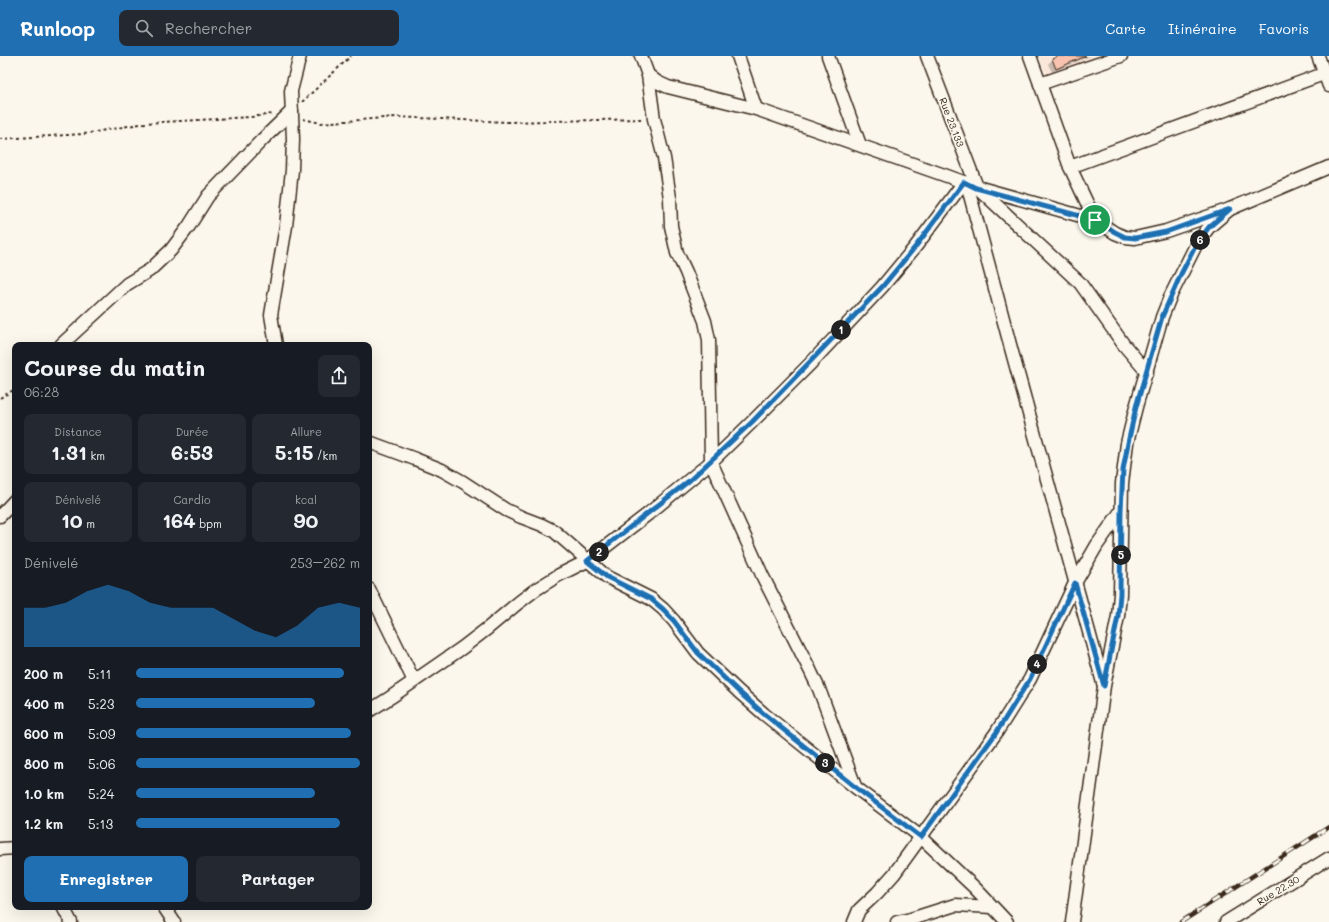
<!DOCTYPE html>
<html lang="fr">
<meta charset="utf-8">
<style>
:root{--surface:#171b24;--page:#242831;--text:#f1f3f6;--muted:#9ea1a6;--accent:#1f6fb2}
body{margin:0;font-family:Mali,sans-serif;background:var(--page);color:var(--text);height:100vh;display:flex;flex-direction:column;font-size:15px;white-space:nowrap}
*{box-sizing:border-box;margin:0}
p{font-size:13px;color:var(--muted)}
.icon{flex:none;width:22px;height:22px;fill:none;stroke:currentColor;stroke-width:2;stroke-linecap:round;stroke-linejoin:round}
.map{position:relative;flex:1;overflow:hidden}
.side{position:absolute;left:12px;top:286px;width:360px;height:568px;display:flex;flex-direction:column;background:var(--surface);border-radius:8px;box-shadow:0 4px 16px #0002}
.side>*{flex:none}
.pin{position:absolute;display:grid;place-items:center;width:34px;height:34px;color:#fff;margin:-17px;border:2px solid #fff;border-radius:50%;box-shadow:0 1px 4px #0007}
.km{position:absolute;width:20px;height:20px;margin:-10px;border-radius:50%;background:#222;color:#fff;font-size:11px;line-height:20px;text-align:center}
.round{display:grid;place-items:center;flex:none;width:42px;height:42px;border-radius:8px;background:var(--page)}
.overview{display:flex;align-items:center;justify-content:space-between;height:68px;padding:0 12px}
h1{font-size:22px;font-weight:700;line-height:30px}
.figures{display:grid;grid-template-columns:repeat(3,1fr);gap:6px;height:68px;padding:4px 12px}
.figures div{display:grid;align-content:center;border-radius:8px;background:var(--page);text-align:center}
.figures b{font-size:20px;font-weight:700}
.figures small{font-size:11px;font-weight:400}
.figures p{font-size:11px}
.chart{height:112px;padding:8px 12px}
.chart p{display:flex;justify-content:space-between}
.chart svg{width:100%;height:72px;margin-top:4px;fill:var(--accent);opacity:.7}
.button{display:flex;gap:8px;margin-top:auto;padding:8px 12px}
.button a{flex:1;height:46px;border-radius:8px;background:var(--accent);color:#fff;font-size:16px;font-weight:700;line-height:46px;text-align:center}
.button a+a{background:var(--page);color:var(--text)}
ul{padding:0 12px;list-style:none;font-size:13px}
li{display:grid;grid-template-columns:64px 48px 1fr;align-items:center;height:30px}
li i{height:10px;border-radius:5px;background:var(--accent)}
header{display:flex;align-items:center;gap:24px;box-sizing:border-box;height:56px;padding:0 20px;background:var(--accent);color:#fff}
header strong{font-size:19px}
nav{display:flex;gap:22px;margin-inline-start:auto;font-size:14px}
.search{width:280px;height:36px;background:var(--page);display:flex;align-items:center;gap:10px;box-sizing:border-box;padding:0 14px;border-radius:8px;color:var(--muted);font-size:15px}
.map>svg:first-child{display:block}
.built{fill:#fae7d9}
.shadow{fill:#0003}
.building{fill:#f9c2ae;stroke:#3b2a1e}
.lines{fill:none;stroke-linecap:round;stroke-linejoin:round}
.minor-casing{stroke:#3b2a1e;stroke-width:15}
.path{stroke:#3b2a1e;stroke-width:2;stroke-dasharray:3 3;stroke-linecap:butt}
.minor{stroke:#fbf7ec;stroke-width:12}
.rail-casing{stroke:#3b2a1e;stroke-width:4.5}
.rail{stroke:#fbf7ec;stroke-width:3;stroke-dasharray:9;stroke-linecap:butt}
.route-casing{stroke:#fff;stroke-width:8}
.route{stroke:#1f6fb2;stroke-width:5}
.labels{text-anchor:middle;stroke-width:3;stroke-linejoin:round;paint-order:stroke}
.street-label{font-size:10px;fill:#3b2a1e;stroke:#fbf7ec}
</style>
<header>
<strong>Runloop</strong>
<div class="search"><svg class="icon" aria-label="search" viewBox="0 0 24 24"><circle cx="10" cy="10" r="6"/><path d="M15 15l6 6"/></svg>Rechercher</div>
<nav><a>Carte</a><a>Itinéraire</a><a>Favoris</a></nav>
</header>
<div class="map">
<svg width="1329" height="866" viewBox="0 0 1329 866">
<rect width="100%" height="100%" fill="#fbf7ec"/>
<filter id="ink" filterUnits="userSpaceOnUse"><feTurbulence type="fractalNoise" baseFrequency=".025" numOctaves="2"/><feDisplacementMap in="SourceGraphic" scale="8" xChannelSelector="R" yChannelSelector="G"/><feConvolveMatrix kernelMatrix="1 2 1 2 8 2 1 2 1" color-interpolation-filters="sRGB"/></filter>
<g filter="url(#ink)">
<path class="built" d="M1039,0h61l-54,19z"/>
<path class="shadow" d="M1061,0h29l-38,16 -4,-8 4,-4z"/>
<path class="building" d="M1058,0h28l-30,13 -4,-10z"/>
<g class="lines">
<defs>
<g id="minor">
<path d="M641,0l7,19 6,44 10,39 6,40 1,28 6,27 9,19 19,49 4,19 2,122 52,115 47,93 9,19 36,97"/>
<path d="M738,0l18,53"/>
<path d="M828,0l32,89"/>
<path d="M927,0l50,131 103,96 44,62 23,27"/>
<path d="M1030,0l40,111 25,53"/>
<path d="M1318,0l11,30"/>
<path d="M648,19l9,7 11,5 88,22 191,67 30,11 118,33 20,13 10,4 10,1 31,-7 64,-22 99,-42"/>
<path d="M1040,28l81,-28"/>
<path d="M1070,111l259,-95"/>
<path d="M967,128l45,168 91,331"/>
<path d="M61,289l66,-61 23,-14 21,-20 18,-24 19,-30 54,-56 30,-29"/>
<path d="M276,289l-5,-30 15,-89 6,-56 1,-31 -2,-48 9,-35"/>
<path d="M369,386l46,17 27,11 21,12 43,28 15,7 21,8 12,6 53,46 44,22 12,10 11,12 24,32 41,39 25,22 91,73 66,50 54,51 32,34"/>
<path d="M0,460l15,-16"/>
<path d="M369,533l45,92"/>
<path d="M369,655l22,-14 71,-49 26,-20 30,-25 17,-13 24,-15 28,-14 61,-47 63,-52 41,-40 59,-59 71,-76 34,-41 48,-64"/>
<path d="M0,793l15,-1"/>
<path d="M63,851l8,15"/>
<path d="M164,851l10,15"/>
<path d="M854,866l5,-12 18,-17 17,-19 102,-141 34,-54 45,-96 22,-38 24,-34"/>
<path d="M897,866l14,-3 44,-14 37,2"/>
<path d="M1072,866l32,-236 14,-70 2,-22 2,-111 5,-40 9,-36 26,-90 8,-20 27,-54 12,-16 21,-18"/>
<path d="M1226,866l103,-64"/>
</g>
</defs>
<use href="#minor" class="minor-casing"/>
<g class="path">
<path d="M302,46l49,-46"/>
<path d="M303,63l18,4 75,-6 112,5 135,-3"/>
<path d="M0,83l84,-5 61,-11 106,-6 22,-3"/>
<path d="M0,342l15,-9"/>
</g>
<use href="#minor" class="minor"/>
<defs>
<path id="rail" d="M1181,866l148,-95"/>
</defs>
<use href="#rail" class="rail-casing"/>
<use href="#rail" class="rail"/>
</g>
</g>
<g class="lines" filter="url(#ink)">
<defs>
<path id="route" d="M964,126l12,6 119,32 20,12 10,5 10,1 31,-6 64,-23 -21,18 -12,16 -16,31 -19,43 -26,90 -8,36 -5,27 -2,41 -1,83 -2,22 -14,70 -29,-103 -45,96 -34,54 -75,104 -66,-50 -91,-73 -25,-22 -41,-39 -24,-32 -11,-12 -12,-10 -44,-22 -20,-16 103,-81 62,-58 130,-135 34,-41z"/>
</defs>
<use href="#route" class="route-casing"/>
<use href="#route" class="route"/>
</g>
<g class="labels">
<g class="street-label">
<text transform="translate(952 66) rotate(69)" y="4">Rue 23.133</text>
<text transform="translate(1278 834) rotate(-31)" y="4">Rue 22.30</text>
</g>
</g>
</svg>
<div class="pin" style="left:1095px;top:164px;background:#1e9e55"><svg class="icon" aria-label="arrive" viewBox="0 0 24 24"><path d="M6 21V4h12l-3 4 3 4H6"/></svg></div>
<b class="km" style="left:841px;top:274px">1</b>
<b class="km" style="left:599px;top:496px">2</b>
<b class="km" style="left:825px;top:707px">3</b>
<b class="km" style="left:1037px;top:608px">4</b>
<b class="km" style="left:1121px;top:499px">5</b>
<b class="km" style="left:1200px;top:184px">6</b>
<section class="side">
<div class="overview"><div><h1>Course du matin</h1><p>06:28</p></div><a class="round"><svg class="icon" aria-label="share" viewBox="0 0 24 24"><path d="M12 15V3M7 8l5-5 5 5M5 13v7h14v-7"/></svg></a></div>
<div class="figures">
<div><p>Distance</p><b>1.31<small> km</small></b></div>
<div><p>Durée</p><b>6:53</b></div>
<div><p>Allure</p><b>5:15<small> /km</small></b></div>
</div>
<div class="figures">
<div><p>Dénivelé</p><b>10<small> m</small></b></div>
<div><p>Cardio</p><b>164<small> bpm</small></b></div>
<div><p>kcal</p><b>90</b></div>
</div>
<div class="chart"><p><span>Dénivelé</span>253–262 m</p>
<svg viewBox="0 0 160 44" preserveAspectRatio="none"><path d="M0 44V20L10 20L20 17L30 10L40 6L50 10L60 17L70 20L80 20L90 20L100 27L110 34L120 38L130 31L140 20L150 17L160 20V44z"/></svg>
</div>
<ul>
<li><b>200 m</b>5:11<i style="width:93%"></i></li>
<li><b>400 m</b>5:23<i style="width:80%"></i></li>
<li><b>600 m</b>5:09<i style="width:96%"></i></li>
<li><b>800 m</b>5:06<i style="width:100%"></i></li>
<li><b>1.0 km</b>5:24<i style="width:80%"></i></li>
<li><b>1.2 km</b>5:13<i style="width:91%"></i></li>
</ul>
<div class="button"><a>Enregistrer</a><a>Partager</a></div>
</section>
</div>
